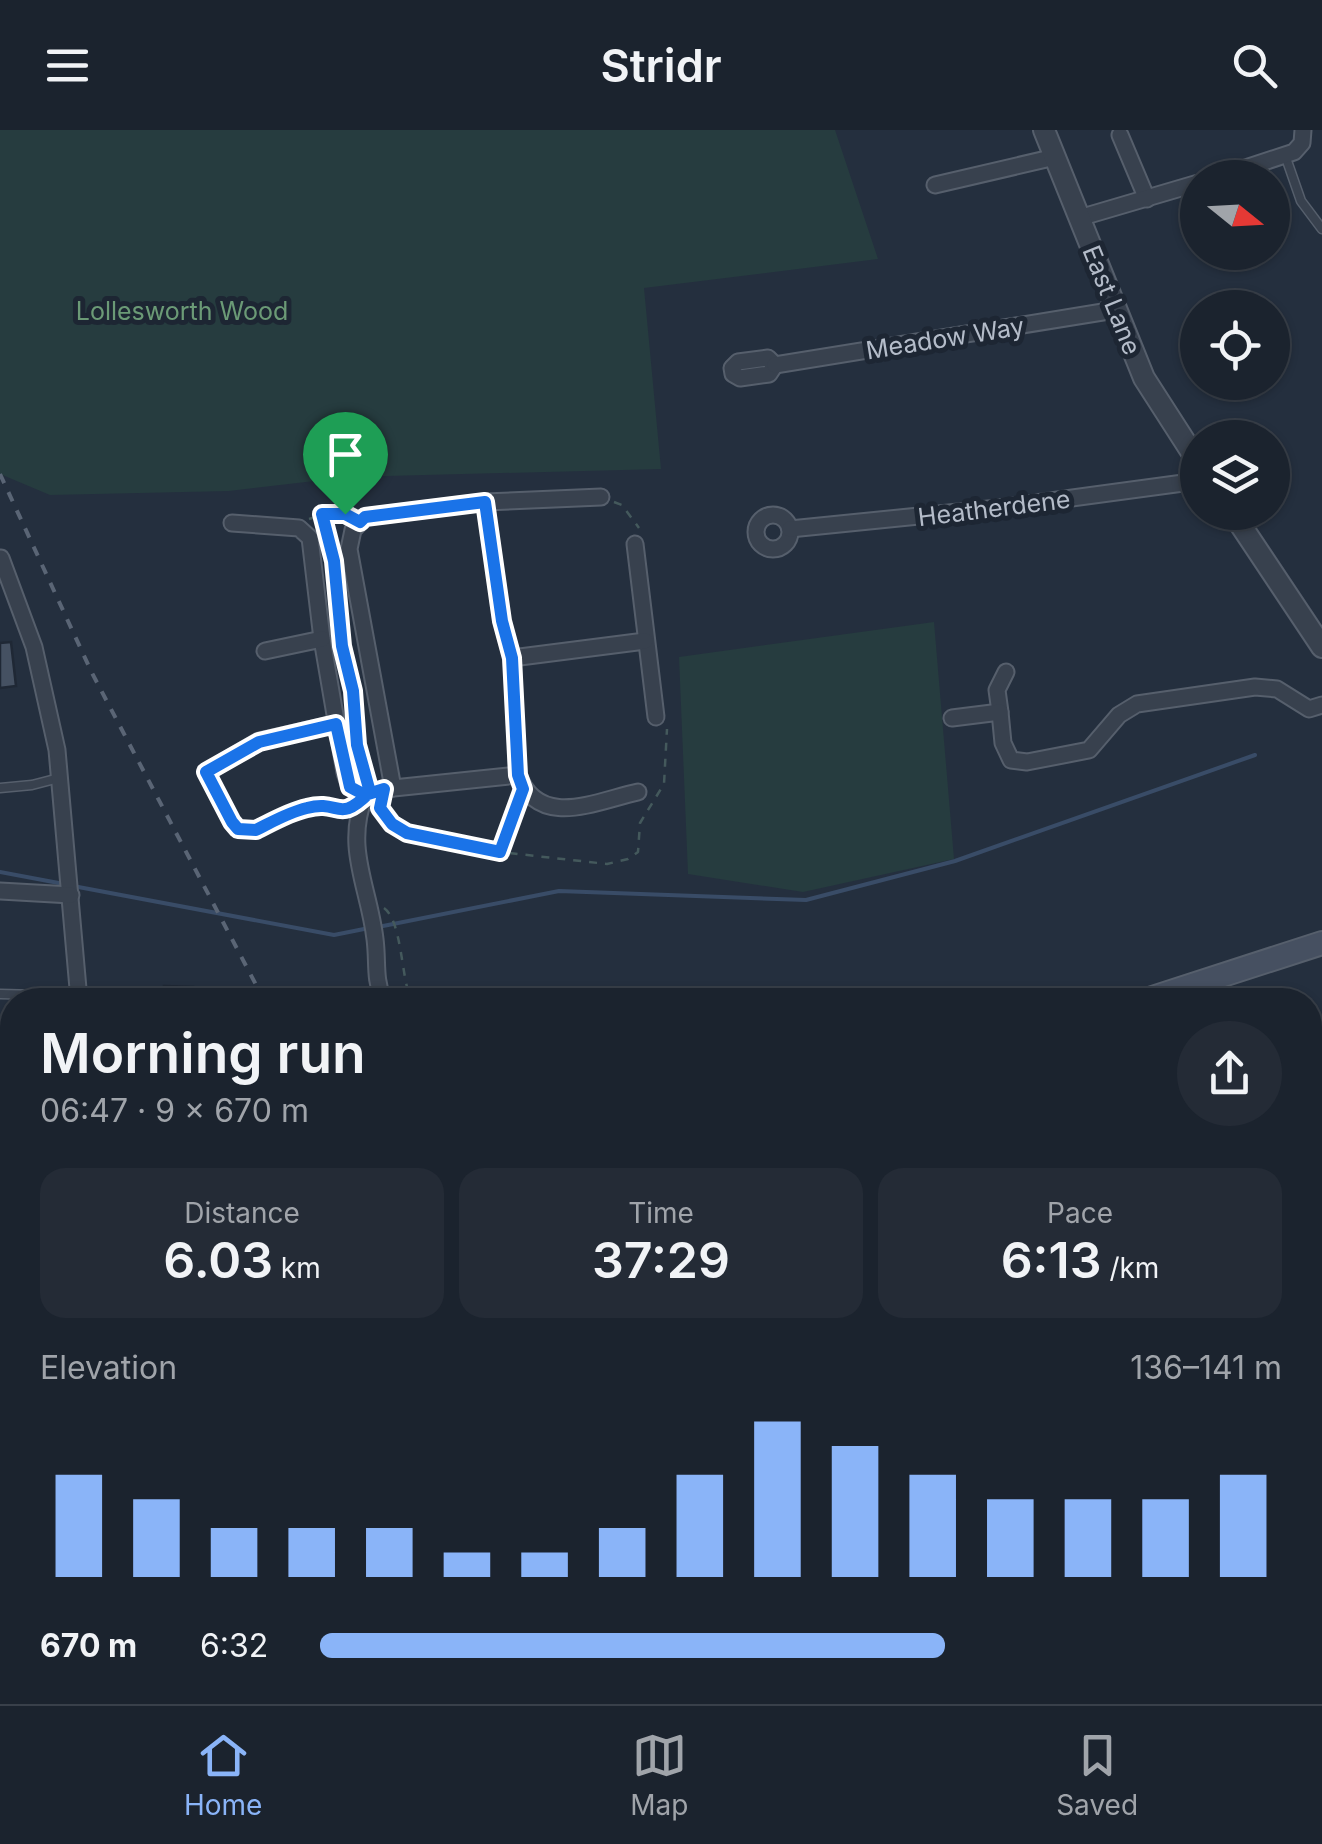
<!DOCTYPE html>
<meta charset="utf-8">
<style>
:root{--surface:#1b232e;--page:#242b36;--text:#f1f3f6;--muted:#a0a4aa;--line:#39404a;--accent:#8ab4f8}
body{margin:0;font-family:Inter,sans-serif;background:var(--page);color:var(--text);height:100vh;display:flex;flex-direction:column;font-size:38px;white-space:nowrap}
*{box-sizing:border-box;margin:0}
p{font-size:32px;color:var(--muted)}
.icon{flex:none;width:55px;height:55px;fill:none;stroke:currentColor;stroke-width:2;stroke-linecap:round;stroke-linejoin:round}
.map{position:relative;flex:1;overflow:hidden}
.details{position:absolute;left:0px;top:858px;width:1322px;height:718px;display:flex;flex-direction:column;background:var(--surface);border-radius:40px 40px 0 0;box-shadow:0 2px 8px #0004,0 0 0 2px var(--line)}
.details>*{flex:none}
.needle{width:65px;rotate:108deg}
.fabs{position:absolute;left:1180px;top:30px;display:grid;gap:20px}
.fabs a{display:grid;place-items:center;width:110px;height:110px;border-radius:50%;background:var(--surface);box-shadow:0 2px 8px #0004,0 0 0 2px var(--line);font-size:50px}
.pin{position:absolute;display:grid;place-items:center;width:85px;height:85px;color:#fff;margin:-102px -42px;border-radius:50% 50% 50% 0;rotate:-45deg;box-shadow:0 0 10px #0007}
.pin .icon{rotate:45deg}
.round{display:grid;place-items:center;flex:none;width:105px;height:105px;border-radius:52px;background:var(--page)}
.summary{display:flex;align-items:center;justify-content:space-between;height:170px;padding:0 40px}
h1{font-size:55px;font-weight:600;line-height:75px}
.figures{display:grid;grid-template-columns:repeat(3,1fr);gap:15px;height:170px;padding:10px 40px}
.figures div{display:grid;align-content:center;border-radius:25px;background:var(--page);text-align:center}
.figures b{font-size:50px;font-weight:600}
.figures small{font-size:28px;font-weight:400}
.figures p{font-size:28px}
.chart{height:280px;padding:20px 40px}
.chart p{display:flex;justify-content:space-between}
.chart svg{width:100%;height:180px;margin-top:10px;stroke:var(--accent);stroke-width:6}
ul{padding:0 40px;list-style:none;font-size:32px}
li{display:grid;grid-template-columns:160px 120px 1fr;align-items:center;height:75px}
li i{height:25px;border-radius:12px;background:var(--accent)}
header{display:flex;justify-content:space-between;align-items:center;height:130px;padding:0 40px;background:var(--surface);font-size:45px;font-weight:600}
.tab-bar{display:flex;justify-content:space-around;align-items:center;height:140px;border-top:2px solid var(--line);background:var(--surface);font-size:28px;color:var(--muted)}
.tab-bar a{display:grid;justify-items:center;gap:5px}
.tab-bar .selected{color:var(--accent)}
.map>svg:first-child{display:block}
.green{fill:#263c3f}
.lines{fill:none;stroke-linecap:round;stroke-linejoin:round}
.stream{stroke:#394c67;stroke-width:4}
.building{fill:#455162;stroke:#1f2835;stroke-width:2.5}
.service-casing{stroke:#565f6c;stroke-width:11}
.minor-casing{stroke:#565f6c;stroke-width:19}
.tertiary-casing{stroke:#565f6c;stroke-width:24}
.secondary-casing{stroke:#565f6c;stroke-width:26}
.path{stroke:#44595c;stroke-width:2.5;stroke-dasharray:8 8;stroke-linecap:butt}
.service{stroke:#38414e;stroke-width:8}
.minor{stroke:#38414e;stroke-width:15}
.tertiary{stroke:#38414e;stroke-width:20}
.secondary{stroke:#465061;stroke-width:22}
.rail{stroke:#5a6575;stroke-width:4;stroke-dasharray:10 10;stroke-linecap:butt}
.route-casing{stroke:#fff;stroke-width:20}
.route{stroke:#1a73e8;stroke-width:12}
.labels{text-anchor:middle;stroke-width:10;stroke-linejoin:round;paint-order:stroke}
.street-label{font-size:25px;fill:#b4bcc9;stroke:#1d2633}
.park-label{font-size:25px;fill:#6b9a76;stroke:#1d2633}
</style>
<header><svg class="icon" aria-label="menu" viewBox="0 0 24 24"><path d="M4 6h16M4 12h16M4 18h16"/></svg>Stridr<svg class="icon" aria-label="search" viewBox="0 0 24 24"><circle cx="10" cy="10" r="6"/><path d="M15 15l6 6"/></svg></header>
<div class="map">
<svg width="1322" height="1574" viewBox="0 0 1322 1574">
<rect width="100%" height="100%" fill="#242f3e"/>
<g class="green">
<path d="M0,0h835l43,129 -234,29 17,181 -312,8 -120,14 -179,4 -50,-21z"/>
<path d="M934,492l20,237 -151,33 -115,-18 -9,-217z"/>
<path d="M1322,1148v426h-160l-8,-11 156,-1v-410z"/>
</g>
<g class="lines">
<g class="stream">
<path d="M0,742l64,12"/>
<path d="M73,756l261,49 35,-7"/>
<path d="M378,797l181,-36 247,9 149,-39 300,-106"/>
</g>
</g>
<g class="building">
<path d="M1276,331l9,32 -13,4v-35z"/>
<path d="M11,512l5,44 -16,2v-45z"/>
<path d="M164,856l29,1 -1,13h-28z"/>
<path d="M0,922h12v21l-12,-1z"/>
</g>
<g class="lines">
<defs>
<g id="service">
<path d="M1285,25l16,46 21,28"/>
<path d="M0,658l32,-3 27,-7"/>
<path d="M0,864l79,2"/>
<path d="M0,950h12"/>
</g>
<g id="minor">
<path d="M1120,5l27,64"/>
<path d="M1215,48l79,-26 8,-9 1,-13"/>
<path d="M935,55l120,-28"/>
<path d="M1079,88l119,-35"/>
<path d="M768,228l7,7 -6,9 -29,4 -7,-4 -1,-6 6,-6z"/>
<path d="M775,235l340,-55"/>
<circle cx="773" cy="402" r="17"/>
<path d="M232,393l67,5 11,10 12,101 23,134 5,14 15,8"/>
<path d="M790,399l208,-21 200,-27"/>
<path d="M635,414l21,173"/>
<path d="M1,428l33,89 23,103 22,250"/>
<path d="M265,521l57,-12"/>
<path d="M512,528l133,-17"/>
<path d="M1000,582l-3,-22 9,-18"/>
<path d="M952,588l48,-6 3,31 8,17 16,2 62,-12 30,-35 18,-11 118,-17 22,2 32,20 13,-4"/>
<path d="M207,642l52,-31 76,-17"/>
<path d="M518,645c21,55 78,26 120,17"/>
<path d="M393,658l-44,-239 4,-19 12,-13 120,-15 116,-5"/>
<path d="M0,761l71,4"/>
<path d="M383,870c-9,-23 -5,-38 -8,-61 -6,-52 -31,-91 -10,-144l19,-6 134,-14 -6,-117 -10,-37 -17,-119"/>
<path d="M0,1289l12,-48"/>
<path d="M0,1382l12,3"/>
<path d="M945,1562l8,12"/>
<path d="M197,1574l5,-12"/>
</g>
<g id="tertiary">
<path d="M1044,0l100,248 54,84"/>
<path d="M1232,382l90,135"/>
</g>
<g id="secondary">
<path d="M1146,870l176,-57"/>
<path d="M0,971h12"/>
</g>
</defs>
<use href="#service" class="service-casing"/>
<use href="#minor" class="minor-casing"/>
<use href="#tertiary" class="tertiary-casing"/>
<use href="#secondary" class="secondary-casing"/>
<g class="path">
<path d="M614,372l8,3 17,23"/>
<path d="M322,384l12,47 8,85 11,45 4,54 7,31"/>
<path d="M309,389l24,-7 12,2"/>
<path d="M215,657l23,42c25,4 44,-15 68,-21 15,-4 25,2 39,3"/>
<path d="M381,675l11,19 15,9 93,19 107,12 21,-5 10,-7 2,-29 24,-39 3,-55"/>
<path d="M500,722l17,-48"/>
<path d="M384,778c18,13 17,69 27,92"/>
</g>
<use href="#service" class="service"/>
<use href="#minor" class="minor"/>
<use href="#tertiary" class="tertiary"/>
<use href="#secondary" class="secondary"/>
<g class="rail">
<path d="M0,344l92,199 172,327"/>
<path d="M711,1562l7,12"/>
</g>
</g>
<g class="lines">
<defs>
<path id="route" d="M345,384h-23l12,47 8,85 11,45 4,54 13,47c-33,33 -29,7 -63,16 -18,4 -35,14 -51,22l-18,-1 -6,-7 -26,-50 53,-30 77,-18 14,63 15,8 19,-6 -4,19 12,16 15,9 93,19 23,-63 -5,-14 -6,-117 -10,-37 -17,-119 -120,15 -5,5 -15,-8"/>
</defs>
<use href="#route" class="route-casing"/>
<use href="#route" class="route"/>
</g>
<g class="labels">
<g class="street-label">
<text transform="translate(1112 170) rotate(68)" y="9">East Lane</text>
<text transform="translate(945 208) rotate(-9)" y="9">Meadow Way</text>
<text transform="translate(994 378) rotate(-7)" y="9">Heatherdene</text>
</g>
<g class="park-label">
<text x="182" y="190">Lollesworth Wood</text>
</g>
</g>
</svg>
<div class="fabs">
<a><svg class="needle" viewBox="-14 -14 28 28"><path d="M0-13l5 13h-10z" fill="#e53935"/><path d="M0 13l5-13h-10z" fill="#a0a4aa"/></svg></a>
<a><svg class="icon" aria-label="locate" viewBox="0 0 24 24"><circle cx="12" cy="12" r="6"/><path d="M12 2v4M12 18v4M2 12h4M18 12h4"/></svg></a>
<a><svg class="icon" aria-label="layers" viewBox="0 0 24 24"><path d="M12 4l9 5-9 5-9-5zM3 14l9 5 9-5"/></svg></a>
</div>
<div class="pin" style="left:345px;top:384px;background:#1e9e55"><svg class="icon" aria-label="arrive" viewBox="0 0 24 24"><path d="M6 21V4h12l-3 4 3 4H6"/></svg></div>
<section class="details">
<div class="summary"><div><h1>Morning run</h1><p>06:47 · 9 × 670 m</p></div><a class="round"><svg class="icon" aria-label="share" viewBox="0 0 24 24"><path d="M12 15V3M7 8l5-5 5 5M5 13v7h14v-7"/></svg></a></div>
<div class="figures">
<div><p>Distance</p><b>6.03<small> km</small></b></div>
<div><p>Time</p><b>37:29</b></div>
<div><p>Pace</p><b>6:13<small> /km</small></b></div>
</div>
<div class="chart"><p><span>Elevation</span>136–141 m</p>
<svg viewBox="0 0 160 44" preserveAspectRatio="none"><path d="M5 44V19M15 44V25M25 44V32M35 44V32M45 44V32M55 44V38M65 44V38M75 44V32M85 44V19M95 44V6M105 44V12M115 44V19M125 44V25M135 44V25M145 44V25M155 44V19"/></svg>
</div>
<ul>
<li><b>670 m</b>6:32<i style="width:65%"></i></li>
</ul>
</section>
</div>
<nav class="tab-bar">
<a class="selected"><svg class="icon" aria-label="home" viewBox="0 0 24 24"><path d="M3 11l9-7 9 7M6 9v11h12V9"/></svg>Home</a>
<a><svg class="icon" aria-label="map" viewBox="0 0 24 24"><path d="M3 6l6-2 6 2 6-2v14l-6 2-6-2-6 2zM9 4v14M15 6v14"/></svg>Map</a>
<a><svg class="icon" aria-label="saved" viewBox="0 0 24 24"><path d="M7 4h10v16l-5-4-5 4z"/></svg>Saved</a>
</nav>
